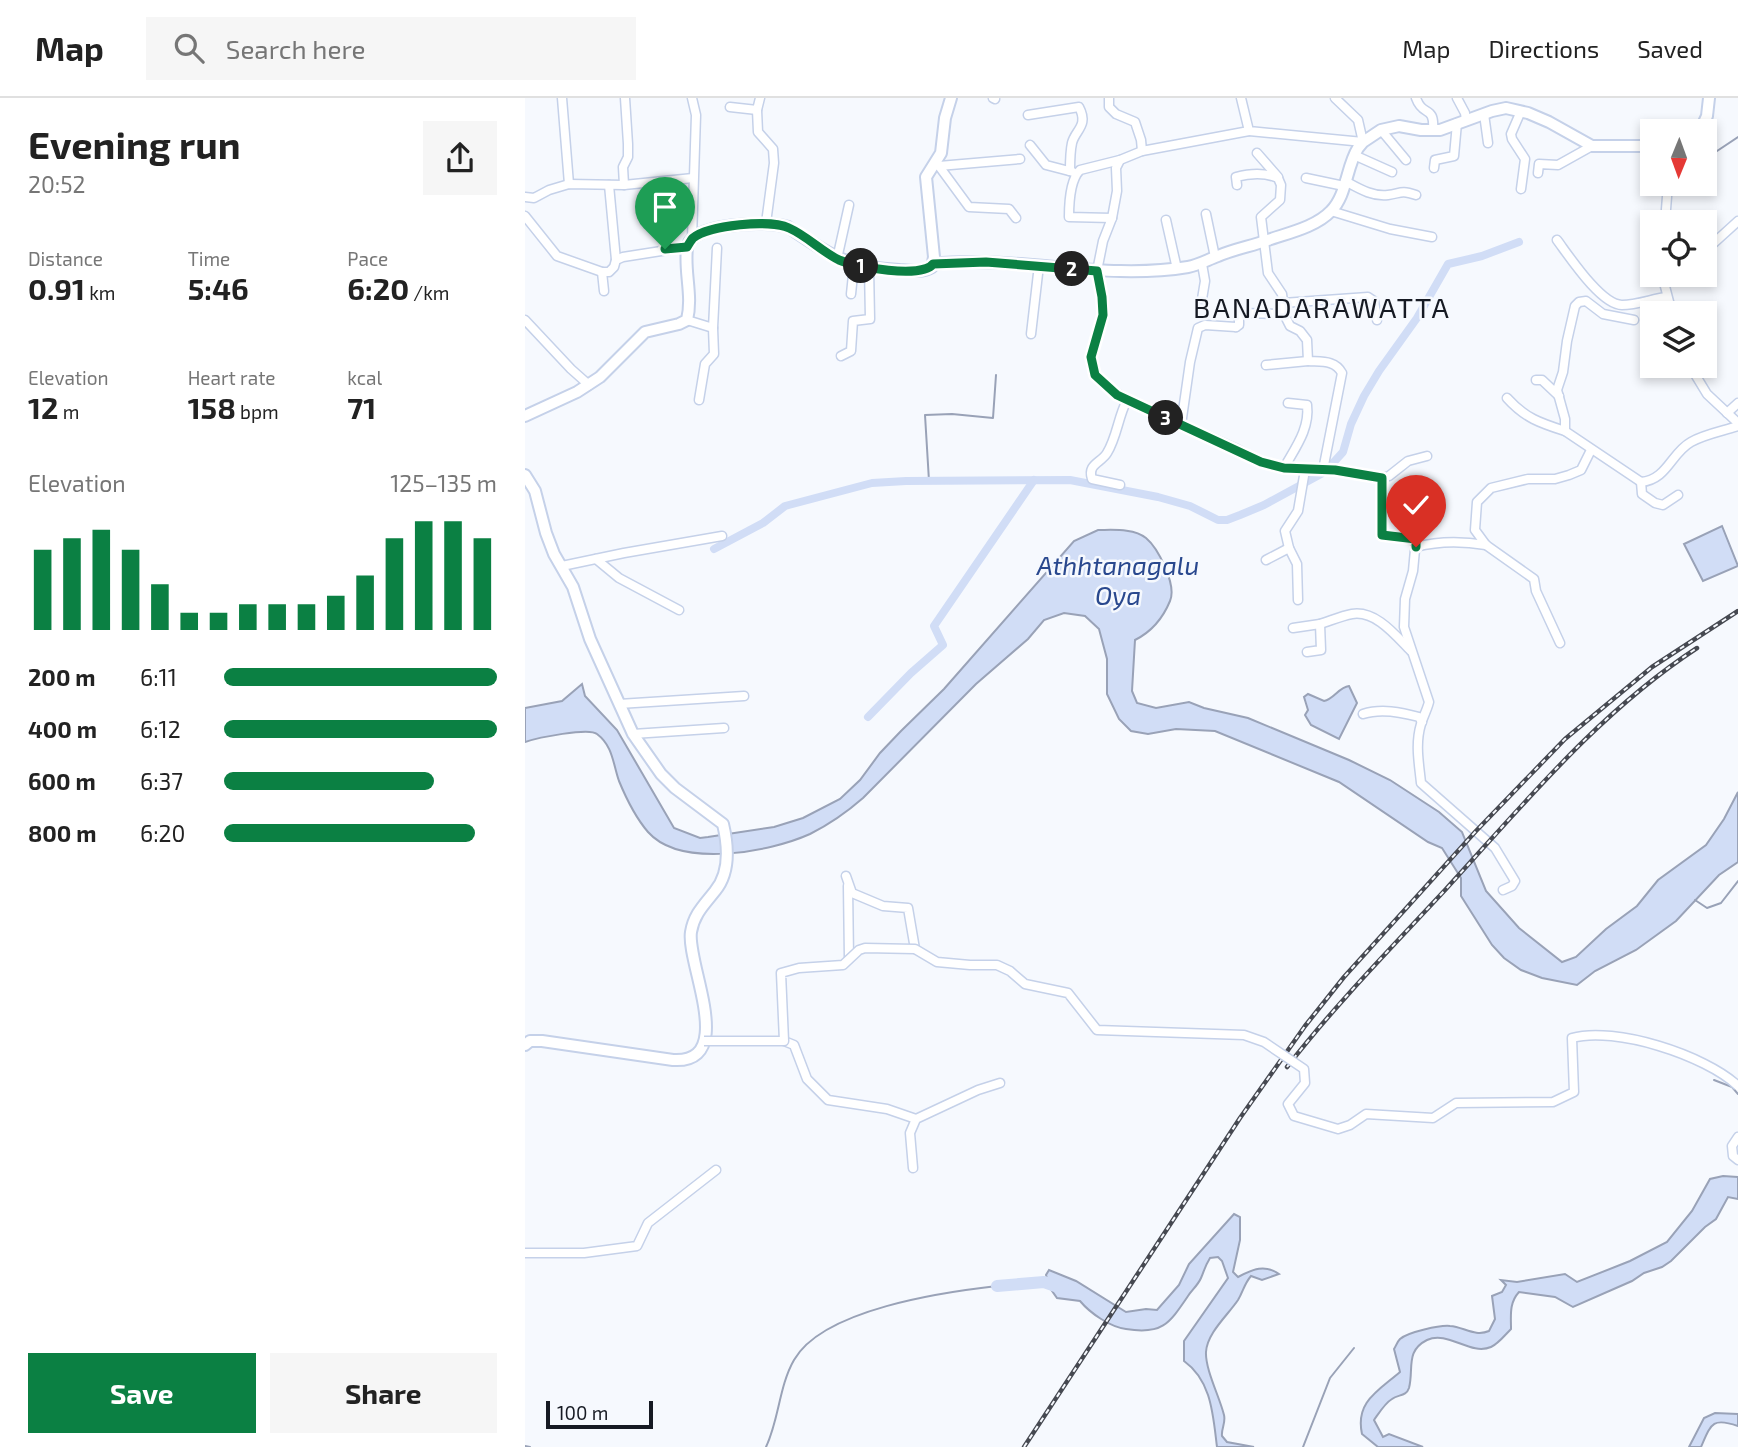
<!DOCTYPE html>
<meta charset="utf-8">
<style>
:root{--surface:#fff;--page:#f6f6f6;--text:#222;--muted:#767676;--line:#e0e0e0;--accent:#0b8043}
body{margin:0;font-family:"Exo 2",sans-serif;background:var(--page);color:var(--text);height:100vh;display:flex;flex-direction:column;font-size:26px;white-space:nowrap}
*{box-sizing:border-box;margin:0}
p{font-size:23px;color:var(--muted)}
.icon{flex:none;width:38px;height:38px;fill:none;stroke:currentColor;stroke-width:2;stroke-linecap:round;stroke-linejoin:round}
.map{position:relative;flex:1;overflow:hidden}
.sheet{display:flex;flex-direction:column;background:var(--surface);width:525px}
.sheet>*{flex:none}
.needle{width:46px;rotate:181deg}
.fabs{position:absolute;left:1115px;top:21px;display:grid;gap:14px}
.fabs a{display:grid;place-items:center;width:77px;height:77px;border-radius:0px;background:var(--surface);box-shadow:0 4px 10px #0003;font-size:35px}
.scale{position:absolute;left:21px;bottom:18px;width:107px;box-sizing:border-box;padding-left:7px;border:4px solid #161a23;border-top:0;font-size:19px;line-height:24px;white-space:nowrap;color:#161a23;-webkit-text-stroke:5px #f6f9fe;paint-order:stroke}
.pin{position:absolute;display:grid;place-items:center;width:60px;height:60px;color:#fff;margin:-72px -30px;border-radius:50% 50% 50% 0;rotate:-45deg;box-shadow:0 0 7px #0007}
.pin .icon{rotate:45deg}
.km{position:absolute;width:35px;height:35px;margin:-18px;border-radius:50%;background:#222;color:#fff;font-size:19px;line-height:35px;text-align:center}
.round{display:grid;place-items:center;flex:none;width:74px;height:74px;border-radius:0px;background:var(--page)}
.summary{display:flex;align-items:center;justify-content:space-between;height:119px;padding:0 28px}
h1{font-size:38px;font-weight:700;line-height:52px}
.metrics{display:grid;grid-template-columns:repeat(3,1fr);gap:10px;height:119px;padding:7px 28px}
.metrics div{display:grid;align-content:center}
.metrics b{font-size:30px;font-weight:700}
.metrics small{font-size:19px;font-weight:400}
.metrics p{font-size:19px}
.chart{height:196px;padding:14px 28px}
.chart p{display:flex;justify-content:space-between}
.chart svg{width:100%;height:126px;margin-top:7px;stroke:var(--accent);stroke-width:6}
.primary-button{display:flex;gap:14px;margin-top:auto;padding:14px 28px}
.primary-button a{flex:1;height:80px;border-radius:0px;background:var(--accent);color:#fff;font-size:28px;font-weight:700;line-height:80px;text-align:center}
.primary-button a+a{background:var(--page);color:var(--text)}
ul{padding:0 28px;list-style:none;font-size:23px}
li{display:grid;grid-template-columns:112px 84px 1fr;align-items:center;height:52px}
li i{height:18px;border-radius:9px;background:var(--accent)}
header{display:flex;align-items:center;gap:42px;box-sizing:border-box;height:98px;padding:0 35px;background:var(--surface);border-bottom:2px solid var(--line)}
header strong{font-size:33px}
nav{display:flex;gap:38px;margin-inline-start:auto;font-size:24px}
.search{width:490px;height:63px;background:var(--page);display:flex;align-items:center;gap:18px;box-sizing:border-box;padding:0 24px;border-radius:0px;color:var(--muted);font-size:26px}
main{display:flex;flex:1;min-height:0}
.map>svg:first-child{display:block}
.water{fill:#d1ddf6;stroke:#99a2b7;stroke-width:2}
.lines{fill:none;stroke-linecap:round;stroke-linejoin:round}
.stream{stroke:#99a2b7;stroke-width:2}
.canal{stroke:#d1ddf6;stroke-width:8}
.river{stroke:#d1ddf6;stroke-width:12}
.street-casing{stroke:#c5d1e9;stroke-width:11}
.secondary-casing{stroke:#c5d1e9;stroke-width:14}
.street{stroke:#fff;stroke-width:8}
.secondary{stroke:#fff;stroke-width:10}
.rail-casing{stroke:#464951;stroke-width:4.5}
.rail{stroke:#f6f9fe;stroke-width:2;stroke-dasharray:5;stroke-linecap:butt}
.street-bridge-casing{stroke:#c5d1e9;stroke-width:11;stroke-linecap:butt}
.street-bridge{stroke:#fff;stroke-width:8}
.route-casing{stroke:#fff;stroke-width:14}
.route{stroke:#0b8043;stroke-width:9}
.labels{text-anchor:middle;stroke-width:5;stroke-linejoin:round;paint-order:stroke}
.water-label{font-size:26px;font-style:italic;fill:#29488e;stroke:#f6f9fe}
.quarter-label{font-size:28px;letter-spacing:2px;fill:#161a23;stroke:#f6f9fe}
</style>
<header>
<strong>Map</strong>
<div class="search"><svg class="icon" aria-label="search" viewBox="0 0 24 24"><circle cx="10" cy="10" r="6"/><path d="M15 15l6 6"/></svg>Search here</div>
<nav><a>Map</a><a>Directions</a><a>Saved</a></nav>
</header>
<main>
<section class="sheet">
<div class="summary"><div><h1>Evening run</h1><p>20:52</p></div><a class="round"><svg class="icon" aria-label="share" viewBox="0 0 24 24"><path d="M12 15V3M7 8l5-5 5 5M5 13v7h14v-7"/></svg></a></div>
<div class="metrics">
<div><p>Distance</p><b>0.91<small> km</small></b></div>
<div><p>Time</p><b>5:46</b></div>
<div><p>Pace</p><b>6:20<small> /km</small></b></div>
</div>
<div class="metrics">
<div><p>Elevation</p><b>12<small> m</small></b></div>
<div><p>Heart rate</p><b>158<small> bpm</small></b></div>
<div><p>kcal</p><b>71</b></div>
</div>
<div class="chart"><p><span>Elevation</span>125–135 m</p>
<svg viewBox="0 0 160 44" preserveAspectRatio="none"><path d="M5 44V16M15 44V12M25 44V9M35 44V16M45 44V28M55 44V38M65 44V38M75 44V35M85 44V35M95 44V35M105 44V32M115 44V25M125 44V12M135 44V6M145 44V6M155 44V12"/></svg>
</div>
<ul>
<li><b>200 m</b>6:11<i style="width:100%"></i></li>
<li><b>400 m</b>6:12<i style="width:100%"></i></li>
<li><b>600 m</b>6:37<i style="width:77%"></i></li>
<li><b>800 m</b>6:20<i style="width:92%"></i></li>
</ul>
<div class="primary-button"><a>Save</a><a>Share</a></div>
</section>
<div class="map">
<svg width="1213" height="1349" viewBox="0 0 1213 1349">
<rect width="100%" height="100%" fill="#f6f9fe"/>
<g class="water">
<path d="M1197,428l16,40 -35,15 -19,-37z"/>
<path d="M573,432c15,0 36,-2 48,8 12,10 31,47 24,63 -7,17 -19,31 -35,39l-3,51 5,12 19,5 33,-6 15,6 44,10 101,42 41,20 49,32 23,20 24,59 33,37 43,34 14,-5 30,-28 31,-23 21,-26 48,-35 18,-26 14,-27v70l-19,13 -43,46 -40,29 -41,21 -18,14 -35,-7 -21,-8 -17,-12 -12,-13 -31,-49v-18l-19,-30 -14,-6 -89,-60 -124,-51 -39,-2 -28,5 -17,-3 -12,-12 -12,-25v-35l-8,-30 -14,-13 -21,-3 -20,7 -16,19 -52,45 -113,114c-16,14 -33,26 -53,36 -40,18 -129,35 -162,-2 -12,-14 -22,-34 -29,-51 -6,-17 -6,-35 -22,-47 -8,-7 -60,4 -72,8v-34l37,-7 20,-17 3,12 32,34 57,98 26,10 8,-1 66,-10 29,-9 37,-19 20,-19 20,-27 21,-22 43,-42 130,-148z"/>
<path d="M824,588l8,17 -18,36 -28,-14 -6,-10 3,-5 -4,-13 4,-3 16,7c10,-2 15,-14 25,-15z"/>
<path d="M1198,1078l15,1v22l-10,-2 -12,22 -11,8 -34,34 -9,6 -18,6 -12,8 -59,26 -18,-10 -36,-5c-10,11 -8,23 -8,37 -6,6 -13,15 -20,18 -21,9 -43,-17 -64,-7 -22,11 -13,29 -18,48 -3,9 -11,6 -17,11 -7,4 -13,14 -18,21l9,17 6,-3 34,13h-45l-16,-13c-7,-32 16,-43 38,-62l-6,-23c2,-3 3,-7 6,-10 8,-7 40,-14 50,-13 14,1 25,11 39,5l6,-12 -3,-23 10,-4 4,-7 -5,-5 16,2 48,-8 12,8 53,-21 37,-19 25,-31 18,-32z"/>
<path d="M709,1116l6,3v23l-7,32 5,5c15,-8 27,-13 41,-3l-17,6 -11,-4c-7,8 -8,16 -13,24 -10,15 -31,33 -32,52 -1,17 14,46 18,63 2,8 -3,14 -2,21l5,6 27,5h-37c-4,-31 -5,-66 -33,-86v-20l44,-63 -6,-17 -4,-4 -8,1c-5,8 -6,13 -9,20 -3,7 -9,12 -13,18 -19,28 -26,39 -62,33 -16,-2 -36,-16 -46,-28l-23,-3 -7,-10 -4,-13 3,-5 27,11 50,31 20,-3 11,1 22,-25 10,-21z"/>
<path d="M1190,1315l23,1v12c-26,-9 -27,-2 -37,21h-12l15,-29z"/>
</g>
<g class="lines">
<g class="stream">
<path d="M1180,61l33,-22"/>
<path d="M404,383l-4,-66 27,-1 41,4 3,-43"/>
<path d="M1170,802l12,8 14,-5 17,-22"/>
<path d="M1189,982l18,7 6,7"/>
<path d="M0,1348l5,1"/>
<path d="M241,1349c13,-27 13,-61 28,-87 29,-51 150,-68 203,-74"/>
<path d="M778,1349l27,-69 24,-30"/>
</g>
<g class="canal">
<path d="M189,451l49,-26 22,-17 87,-23 34,-2 164,-1 88,17 32,9 28,14h9l13,-5 24,-10 57,-31 12,-11 10,-11 8,-28 13,-28 15,-25 38,-53 31,-54 34,-8 37,-14"/>
<path d="M343,619l43,-44 32,-28 -9,-19 100,-146"/>
</g>
<path class="river" d="M472,1188l47,-4 20,7"/>
<defs>
<g id="street">
<path d="M37,0l7,86"/>
<path d="M235,0l-3,12 1,22 15,17 1,14 -8,60"/>
<path d="M468,0l2,1"/>
<path d="M584,0v9l7,7 19,8 6,18 1,11 107,-20"/>
<path d="M716,0l8,33 114,11 -5,-22 -23,-22"/>
<path d="M891,0c7,20 19,6 17,33"/>
<path d="M932,0l8,15 1,7"/>
<path d="M205,9l27,3"/>
<path d="M996,13l-10,23 1,5 13,20 -4,30"/>
<path d="M959,16l4,29"/>
<path d="M503,17l51,-8c10,19 -4,23 -7,36 -2,9 -2,19 -2,28"/>
<path d="M856,32l25,30"/>
<path d="M505,47l16,20 27,7"/>
<path d="M617,53l-22,9 -4,8 1,23 -5,27 -9,23 -6,30 5,26 1,18 -12,42 4,18 7,8 25,17 110,49 24,13 23,6 51,2 47,8 7,-2 19,-15 19,-5"/>
<path d="M732,55l21,24"/>
<path d="M829,57l38,17"/>
<path d="M411,64l33,45 40,2 7,9"/>
<path d="M414,68l81,-7"/>
<path d="M909,70l1,-8 19,-4 3,-33"/>
<path d="M1013,75l1,-9 19,1 34,-19"/>
<path d="M781,80l38,8"/>
<path d="M820,83c13,7 27,16 43,14 14,-2 12,-5 28,0"/>
<path d="M84,87l7,75"/>
<path d="M99,87l-1,-18 5,-10v-13l-3,-46"/>
<path d="M712,87l-1,-8c15,-4 28,-5 42,1l3,7 -1,15 -19,17 7,56 14,21 3,22 5,10 10,5 7,9 1,21c14,1 27,-1 34,12l-19,97"/>
<path d="M0,99l9,1 15,-8 20,-6 55,1 69,-7"/>
<path d="M806,113l59,18 42,8"/>
<path d="M681,116l9,43"/>
<path d="M0,118l32,40 45,16h7l5,-5 2,-7 7,-3 64,-10"/>
<path d="M587,120l-43,-1c0,-14 1,-37 11,-47l40,-10"/>
<path d="M641,122l11,49"/>
<path d="M1140,124l3,-38"/>
<path d="M167,141l4,-124 -4,-17"/>
<path d="M1032,142c12,16 44,65 65,65 14,0 30,-6 44,-8"/>
<path d="M1180,153l33,-30"/>
<path d="M312,161l12,-54"/>
<path d="M677,166l3,17 -3,18"/>
<path d="M77,174l2,19"/>
<path d="M1137,177l10,38"/>
<path d="M326,196l3,-29"/>
<path d="M758,205l85,-6 6,4 3,19"/>
<path d="M0,222l46,49 18,16"/>
<path d="M162,222l26,8 1,26 -9,10 -6,36"/>
<path d="M1109,222l-31,-6 -17,-13 -7,1 -4,4 -8,35 -4,31 -6,18 8,29v12l76,51c26,-2 30,-29 50,-40 14,-8 32,-11 47,-16"/>
<path d="M711,229l3,-2v-12l45,1"/>
<path d="M188,230l4,-80"/>
<path d="M506,236l8,-69"/>
<path d="M316,258l10,-5 2,-30 17,-2 -1,-52"/>
<path d="M741,267l42,-4"/>
<path d="M1165,268l17,28 31,29"/>
<path d="M1011,282h6l17,16"/>
<path d="M982,300c18,20 33,25 58,33"/>
<path d="M1202,315l11,-10"/>
<path d="M656,327l9,-63 8,-34 7,-3 31,2"/>
<path d="M759,370c11,-20 26,-39 23,-63l-19,-2"/>
<path d="M857,380v57l34,4 -3,32 -8,28 -1,28 25,75c-2,8 -6,15 -8,22 -6,20 -2,39 0,59l74,65 20,33 -3,5 -9,4"/>
<path d="M1116,384l1,12 13,9 8,2 15,-10"/>
<path d="M595,387l-28,-6c-5,-15 9,-16 15,-26 10,-16 11,-36 20,-53"/>
<path d="M891,449c22,-6 46,-6 70,-2"/>
<path d="M71,461l23,19 60,32"/>
<path d="M741,462l23,-12"/>
<path d="M37,468l62,-13 98,-17"/>
<path d="M773,502l-1,-36 -8,-16 -4,-17 13,-20 7,-41"/>
<path d="M768,530l27,-4"/>
<path d="M1035,545l-24,-52 -2,-12 -48,-34 -11,-15 2,-28 14,-14 37,-9h27l14,-4 12,-5 10,-20"/>
<path d="M782,554l14,-2 -1,-26c10,-3 21,-8 32,-10 24,-4 44,22 59,37"/>
<path d="M94,606l125,-8"/>
<path d="M838,616c18,-6 38,-2 56,3l3,5"/>
<path d="M108,636l91,-6"/>
<path d="M321,778l6,17 31,13 25,2 7,41"/>
<path d="M323,788l1,73"/>
<path d="M259,943l10,4 13,34 21,21 59,9 29,10"/>
<path d="M1213,1039l-6,9 1,10 5,4"/>
<path d="M388,1070l-3,-35 6,-14 62,-29 22,-7"/>
<path d="M0,1155h59l53,-7 11,-23 68,-53"/>
</g>
<g id="secondary">
<path d="M1175,33l7,-15 2,-18"/>
<path d="M408,166c85,-9 170,17 255,3 11,-2 19,-7 30,-11 16,-7 34,-10 50,-16 20,-7 48,-13 63,-29 16,-16 15,-44 27,-63l5,-6 18,-12 18,-4 22,4h19l52,-19 14,-3 22,5 21,9 43,24h60"/>
<path d="M0,318l52,-24 23,-15 45,-45 34,-8 8,-4c6,-24 -3,-48 0,-72 4,-26 81,-27 101,-21 44,29 57,40 111,43 11,1 23,3 33,-3l2,-10 -8,-80 15,-24 4,-35 6,-20"/>
<path d="M0,377l10,16 11,42 8,21 19,33 17,52 43,95 28,40 14,14 48,36c5,21 7,49 -8,67 -11,14 -21,23 -24,41 -5,31 47,132 -18,128l-131,-19h-12l-5,4"/>
</g>
</defs>
<use href="#street" class="street-casing"/>
<use href="#secondary" class="secondary-casing"/>
<use href="#street" class="street"/>
<use href="#secondary" class="secondary"/>
<defs>
<g id="rail">
<path d="M762,969c49,-63 104,-119 159,-178 78,-85 153,-177 251,-241"/>
<path d="M499,1349l216,-329 65,-92 39,-49 132,-146 89,-92 87,-72 86,-56"/>
</g>
</defs>
<use href="#rail" class="rail-casing"/>
<use href="#rail" class="rail"/>
<defs>
<path id="street-bridge" d="M179,943h80l-3,-68 18,-5 44,-3 16,-15 6,-2 50,1 22,13 33,3h27l13,6 15,13 43,9 29,37 147,5 20,7 40,27 1,14 -17,21 6,12 44,13 12,-4 16,-11 67,4 23,-15 97,-1 21,-10 -2,-54c43,-12 133,17 166,48"/>
</defs>
<use href="#street-bridge" class="street-bridge-casing"/>
<use href="#street-bridge" class="street-bridge"/>
</g>
<g class="lines">
<defs>
<path id="route" d="M140,151l22,-2c2,-3 4,-7 6,-9 16,-13 77,-19 96,-10 18,8 32,23 50,32 17,7 83,19 94,4l53,-2 111,9 5,26 1,18 -12,42 4,18 22,20 144,67 23,6 51,2 47,8v57l34,4v8"/>
</defs>
<use href="#route" class="route-casing"/>
<use href="#route" class="route"/>
</g>
<g class="labels">
<g class="water-label">
<text x="593" y="477">Athhtanagalu<tspan x="593" dy="30">Oya</tspan></text>
</g>
<g class="quarter-label">
<text x="797" y="220">BANADARAWATTA</text>
</g>
</g>
</svg>
<div class="fabs">
<a><svg class="needle" viewBox="-14 -14 28 28"><path d="M0-13l5 13h-10z" fill="#e53935"/><path d="M0 13l5-13h-10z" fill="#767676"/></svg></a>
<a><svg class="icon" aria-label="locate" viewBox="0 0 24 24"><circle cx="12" cy="12" r="6"/><path d="M12 2v4M12 18v4M2 12h4M18 12h4"/></svg></a>
<a><svg class="icon" aria-label="layers" viewBox="0 0 24 24"><path d="M12 4l9 5-9 5-9-5zM3 14l9 5 9-5"/></svg></a>
</div>
<div class="scale">100 m</div>
<div class="pin" style="left:140px;top:151px;background:#1e9e55"><svg class="icon" aria-label="arrive" viewBox="0 0 24 24"><path d="M6 21V4h12l-3 4 3 4H6"/></svg></div>
<div class="pin" style="left:891px;top:449px;background:#d93025"><svg class="icon" aria-label="check" viewBox="0 0 24 24"><path d="M5 12l5 5 9-10"/></svg></div>
<b class="km" style="left:336px;top:168px">1</b>
<b class="km" style="left:547px;top:171px">2</b>
<b class="km" style="left:641px;top:320px">3</b>
</div>
</main>
